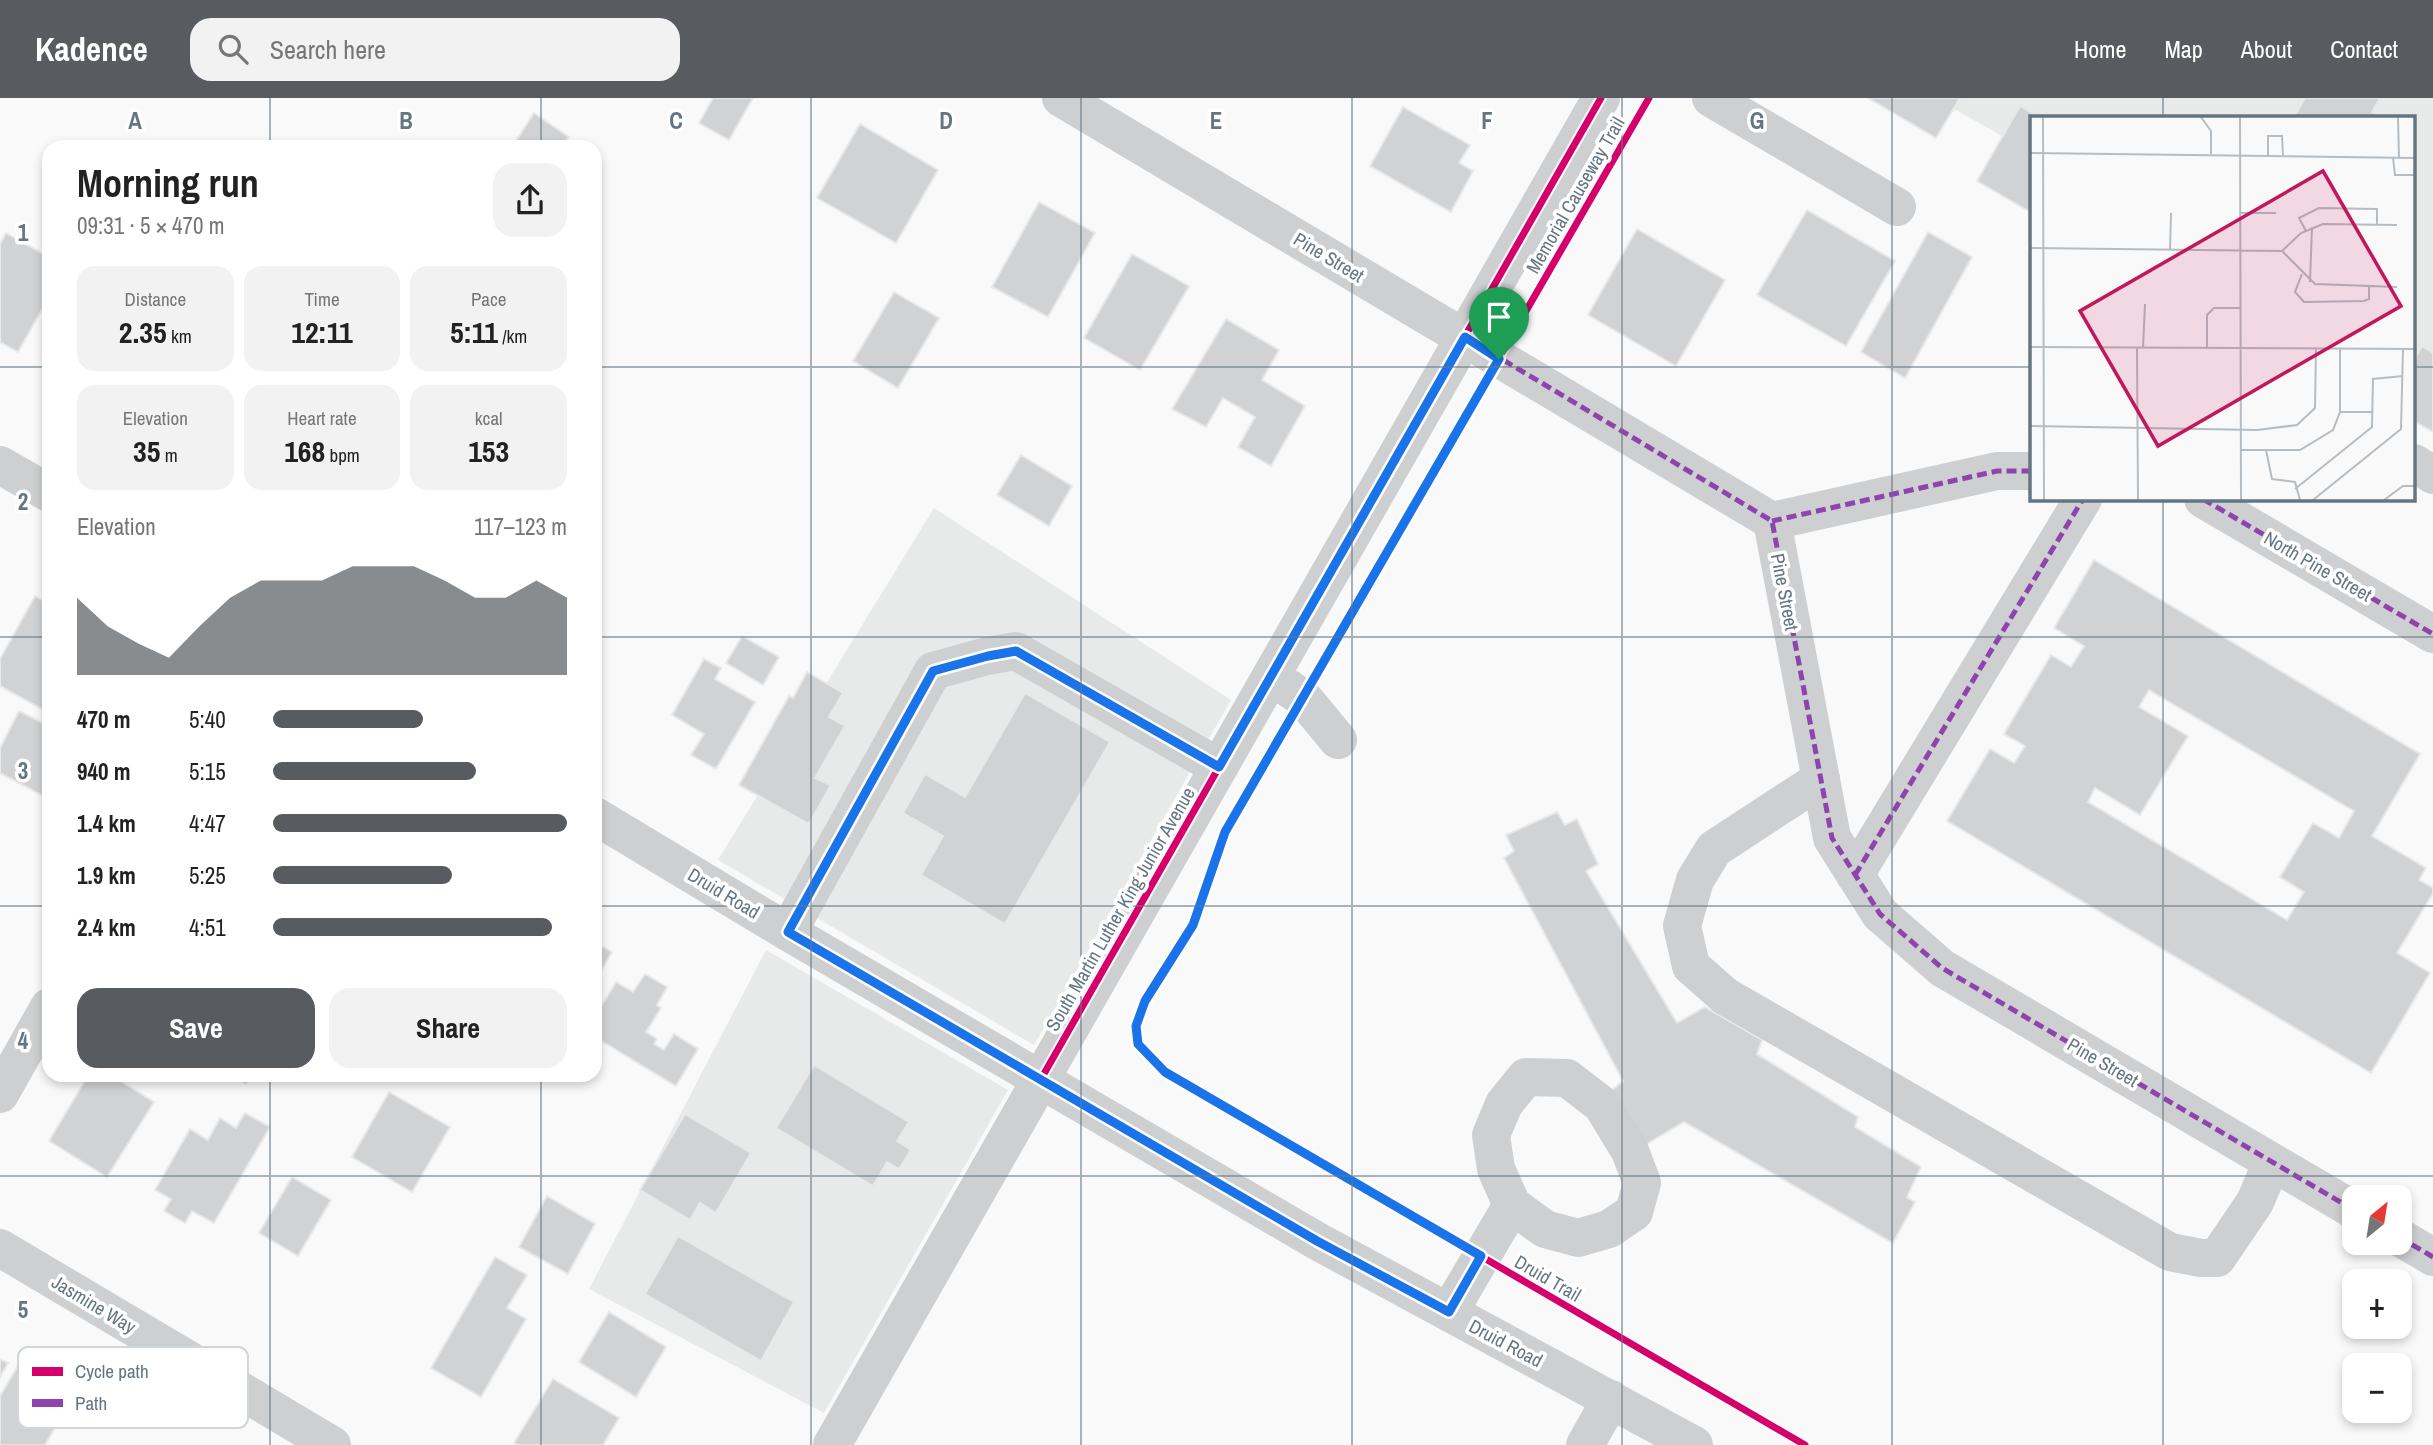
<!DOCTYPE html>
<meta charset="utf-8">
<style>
:root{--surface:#fff;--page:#f2f2f2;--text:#222;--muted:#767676;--accent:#585c60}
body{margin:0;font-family:"Archivo Narrow",sans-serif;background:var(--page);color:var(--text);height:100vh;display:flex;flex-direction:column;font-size:26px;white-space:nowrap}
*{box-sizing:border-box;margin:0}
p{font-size:23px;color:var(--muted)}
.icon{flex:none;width:38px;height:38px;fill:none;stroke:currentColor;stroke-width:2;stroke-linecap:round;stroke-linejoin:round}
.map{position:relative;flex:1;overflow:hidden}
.drawer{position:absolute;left:42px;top:42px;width:560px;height:942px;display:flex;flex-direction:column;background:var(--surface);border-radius:21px;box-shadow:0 4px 10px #0003}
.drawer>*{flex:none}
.needle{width:46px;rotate:30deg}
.tools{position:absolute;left:2342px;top:1087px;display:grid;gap:14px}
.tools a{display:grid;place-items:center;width:70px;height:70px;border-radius:14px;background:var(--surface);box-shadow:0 4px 10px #0003;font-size:35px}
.pin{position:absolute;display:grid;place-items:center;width:60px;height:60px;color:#fff;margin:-72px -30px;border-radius:50% 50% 50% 0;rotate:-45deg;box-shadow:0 0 7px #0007}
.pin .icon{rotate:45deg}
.round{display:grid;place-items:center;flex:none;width:74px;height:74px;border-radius:21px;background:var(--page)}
.head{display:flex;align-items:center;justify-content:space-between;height:119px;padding:0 35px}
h1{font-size:38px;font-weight:800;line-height:52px}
.figures{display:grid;grid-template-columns:repeat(3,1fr);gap:10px;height:119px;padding:7px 35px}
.figures div{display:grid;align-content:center;border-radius:18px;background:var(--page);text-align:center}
.figures b{font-size:30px;font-weight:800}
.figures small{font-size:19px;font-weight:400}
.figures p{font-size:19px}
.chart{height:196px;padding:14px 35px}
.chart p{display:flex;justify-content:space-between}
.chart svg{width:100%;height:126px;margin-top:7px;fill:var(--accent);opacity:.7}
.button{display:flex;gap:14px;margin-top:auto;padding:14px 35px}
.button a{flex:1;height:80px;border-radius:21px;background:var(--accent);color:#fff;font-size:28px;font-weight:800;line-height:80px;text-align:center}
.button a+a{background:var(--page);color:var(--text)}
ul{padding:0 35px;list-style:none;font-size:23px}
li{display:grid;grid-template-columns:112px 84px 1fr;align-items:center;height:52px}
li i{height:18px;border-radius:9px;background:var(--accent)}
header{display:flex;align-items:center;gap:42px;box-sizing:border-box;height:98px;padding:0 35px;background:var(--accent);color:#fff}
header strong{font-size:33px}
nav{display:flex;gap:38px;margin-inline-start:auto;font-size:24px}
.search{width:490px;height:63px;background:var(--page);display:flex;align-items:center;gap:18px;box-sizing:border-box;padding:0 24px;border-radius:21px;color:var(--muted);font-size:26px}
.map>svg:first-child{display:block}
.built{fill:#e8e9e9}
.building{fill:#d0d2d3;stroke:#e8e8e8;stroke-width:2;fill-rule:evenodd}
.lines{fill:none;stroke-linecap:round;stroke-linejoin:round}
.minor{stroke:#cecfd0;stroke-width:38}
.quiet{stroke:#8e44ad;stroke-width:5;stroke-dasharray:10 5;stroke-linecap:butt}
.cycleway-casing{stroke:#fff;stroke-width:11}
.cycleway{stroke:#d6006c;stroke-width:7}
.route-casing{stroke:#fff;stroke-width:14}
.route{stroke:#1a73e8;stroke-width:9}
.grid{fill:none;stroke:#657683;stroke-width:2;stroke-opacity:0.55}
.labels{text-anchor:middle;stroke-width:7;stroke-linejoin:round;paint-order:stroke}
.street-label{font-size:19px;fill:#657683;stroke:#fff}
.inset-road{fill:none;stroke:#b5bdc3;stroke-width:2}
.view{fill:#c2185b;fill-opacity:0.15;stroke:#c2185b;stroke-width:3.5}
.inset-edge{fill:none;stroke:#657683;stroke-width:3.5}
.key{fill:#fff;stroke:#d1d6da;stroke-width:2}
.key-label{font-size:19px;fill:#657683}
.grid-label{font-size:23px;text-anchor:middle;font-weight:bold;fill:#657683;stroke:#fff;stroke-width:7;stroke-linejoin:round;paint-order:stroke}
</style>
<header>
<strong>Kadence</strong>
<div class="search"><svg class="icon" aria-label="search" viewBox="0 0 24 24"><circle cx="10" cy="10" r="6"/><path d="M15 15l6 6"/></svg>Search here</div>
<nav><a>Home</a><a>Map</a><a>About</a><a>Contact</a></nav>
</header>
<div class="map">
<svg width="2433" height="1347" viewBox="0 0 2433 1347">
<rect width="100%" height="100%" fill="#f9f9f9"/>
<g class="built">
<path d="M1935,0h498v283l-19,-11v-253h-382v36z"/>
<path d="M934,410l297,192 -197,345 -316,-185z"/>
<path d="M766,852l242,140 -184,323 -235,-124z"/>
</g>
<g class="building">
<path d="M713,0h40l-24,42 -30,-17z"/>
<path d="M1868,0h92l-24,40z"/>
<path d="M2305,0h75l-8,14 9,5h-87z"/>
<path d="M2020,8l19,11h-7v96l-55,-32z"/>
<path d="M1403,9l67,38 -11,18 14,8 -22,41 -81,-46z"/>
<path d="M534,15l35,24 -7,10h-50z"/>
<path d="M860,26l78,46 -42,73 -79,-45z"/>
<path d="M1039,104l56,31 -47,84 -56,-30z"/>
<path d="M1807,112l88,51 -49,85 -89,-51z"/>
<path d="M1637,131l88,51 -49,86 -88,-51z"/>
<path d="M1928,134l44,25 -67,121 -44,-26z"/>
<path d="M6,135l43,24v40l-31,55 -18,-10v-98z"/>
<path d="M1132,156l57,32 -49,84 -56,-32z"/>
<path d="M894,194l45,26 -41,70 -45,-27z"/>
<path d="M1226,221l53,31 -17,30 43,26 -34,60 -33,-19 17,-30 -32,-19 -17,29 -34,-18z"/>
<path d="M2422,248l11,7v79l-19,-11v-61z"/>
<path d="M1021,357l51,31 -23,40 -52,-31z"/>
<path d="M2094,462l326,194 -48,82 54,32 -7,12 14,8v5l-36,60 33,20 -59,100 -424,-252 43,-72 24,14 11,-17 -21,-12 47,-79 20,12 13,-21 -30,-18zM2149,592l205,121 -15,27 -26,-15 -33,54 24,15 -17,28 -199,-118 7,-14 45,27 48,-79 -49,-29z"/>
<path d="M35,498l14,8v109l-49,-27v-27z"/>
<path d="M742,538l37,21 -16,28 -37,-22z"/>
<path d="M704,561l17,9 -6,11 40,23 -39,67 -25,-14 13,-21 -32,-19z"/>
<path d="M807,574l36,21 -14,24 16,9 -30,52 16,7 -22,39 -70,-39 50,-89 4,2z"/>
<path d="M1025,595l85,49 -105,182 -84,-49 22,-39 -40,-23 22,-39 40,23z"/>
<path d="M19,613l30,15v58l-6,12 -43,-23v-25z"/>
<path d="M1557,714l8,13 12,-6 21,45 -12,7 91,152 28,-16 57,33 -5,14 101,63 -3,10 66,40 -14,30 8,5 -22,41 -209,-121 -39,23 -34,-54 12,-10 -119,-223 10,-7 -8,-16z"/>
<path d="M595,844l17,10 -17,29z"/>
<path d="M645,876l22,13 -10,18 4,3 -15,24 11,7 -3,5 10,6 10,-16 24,15 -22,37 -81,-49v-20l21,-35 17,10z"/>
<path d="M814,967l95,57 -12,19 14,9 -12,19 -12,-7 -14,24 -97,-58z"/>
<path d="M89,976h20l45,28 -47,75 -58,-36z"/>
<path d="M229,976h23l-6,10z"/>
<path d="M389,994l61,35 -38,65 -60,-35z"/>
<path d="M245,1015l25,14 -56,96 -22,-12 -7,12 -21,-12 7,-12 -16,-9 35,-61 18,11 12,-22 16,10z"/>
<path d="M685,1016l66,39 -35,60 -16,-10 -10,17 -50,-30z"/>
<path d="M292,1079l39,23 -33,56 -39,-23z"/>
<path d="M547,1098l48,28 -27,50 -49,-27z"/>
<path d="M678,1138l116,66 -33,59 -116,-67z"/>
<path d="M495,1159l32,18 -20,33 19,11 -45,78 -50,-29z"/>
<path d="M609,1214l57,35 -30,50 -57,-35z"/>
<path d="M25,1256l54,32 -34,59h-45v-49z"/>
<path d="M0,1261l8,4 -8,14z"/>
<path d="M553,1281l66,39 -16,27h-85l-4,-2z"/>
</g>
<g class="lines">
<g class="minor">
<path d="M1061,0l711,423 60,317 48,76 62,54 412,242"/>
<path d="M1711,0l186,109"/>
<path d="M2414,365l19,12"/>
<path d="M0,367l49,28"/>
<path d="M2203,401l230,135"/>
<path d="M1772,423l225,-50h35"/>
<path d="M1271,578l33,23 34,41"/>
<path d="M1821,681l-107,70 -19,31 -13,46 9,40 34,30 445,256 31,6h16l38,-56 17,-40"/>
<path d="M595,718l193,116 529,309 377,204"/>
<path d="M1855,777l228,-376"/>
<path d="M788,834l145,-261 54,-15 29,-5 203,116"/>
<path d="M1526,979l41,1 35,27 28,46 12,32 -8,29 -25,17 -31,9 -33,-9 -33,-24 -16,-36 -5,-34 13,-31z"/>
<path d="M0,996l49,-87"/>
<path d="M2399,1139l34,20"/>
<path d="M0,1150l332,197"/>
<path d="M1449,1214l63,-107"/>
<path d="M832,1347l769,-1347"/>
<path d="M1585,1347l26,-46"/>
</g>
<g class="quiet">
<path d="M1465,239l307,184 60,317 48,76 62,54 412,242"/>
<path d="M2203,401l230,135"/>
<path d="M1772,423l225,-50h35"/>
<path d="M1855,777l228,-376"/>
<path d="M2399,1139l34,20"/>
</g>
<defs>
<g id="cycleway">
<path d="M1649,0l-424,734 -32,93 -48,76 -9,25 2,18 27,28 640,373"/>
<path d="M1041,981l560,-981"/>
</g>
</defs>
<use href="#cycleway" class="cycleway-casing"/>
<use href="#cycleway" class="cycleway"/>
</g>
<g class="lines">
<defs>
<path id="route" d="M1465,239l34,22 -274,473 -32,93 -48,76 -9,25 2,18 27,28 316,184 -32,56 -132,-71 -529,-309 145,-261 55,-15 28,-5 203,116z"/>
</defs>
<use href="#route" class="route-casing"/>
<use href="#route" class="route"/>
</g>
<path class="grid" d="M270,0v49M541,0v49M811,0v1347M1081,0v1347M1352,0v1347M1622,0v1347M1892,0v1347M2163,0v19M0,269h49M595,269h1437M2414,269h19M2163,401v946M0,539h49M595,539h1838M0,808h49M595,808h1838M270,976v371M541,976v371M0,1078h2433"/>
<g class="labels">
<g class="street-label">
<text transform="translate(1575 97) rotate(-60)" y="7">Memorial Causeway Trail</text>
<text transform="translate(1329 159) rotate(31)" y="7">Pine Street</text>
<text transform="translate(2318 468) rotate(30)" y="7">North Pine Street</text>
<text transform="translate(1785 494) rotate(79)" y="7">Pine Street</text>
<text transform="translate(724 795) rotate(31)" y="7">Druid Road</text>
<text transform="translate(1120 811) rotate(-60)" y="7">South Martin Luther King Junior Avenue</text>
<text transform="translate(2103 964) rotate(30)" y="7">Pine Street</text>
<text transform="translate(1548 1180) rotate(30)" y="7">Druid Trail</text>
<text transform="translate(94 1206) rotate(31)" y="7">Jasmine Way</text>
<text transform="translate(1506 1245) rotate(28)" y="7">Druid Road</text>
</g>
</g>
<g transform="translate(2030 18)">
<rect width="385" height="385" fill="#f9f9f9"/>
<path class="inset-road" d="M13,1l1,383M171,1l10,14v23M210,1l1,383M368,1l1,41M0,37l385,5M238,39v-19h14l1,19M363,42l2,17h20M210,97h36M276,115l-7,-13 20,-10 58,1v16M0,132l252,3 33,33 82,3M140,134l1,-37M252,135l19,-18 22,-9 74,1M272,158l-7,18 9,10 60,-1 5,-2v-12M280,166l2,-55M0,231l385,2M107,232l1,152M113,232l2,-44M177,233v-34l7,-7h27M310,296h32M0,310l227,4 40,-5 18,-17 1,-60M211,334h59l33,-20 7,-18v-64M236,334l6,29 23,3 5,18M265,373l77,-62 1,-48 30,-3M283,384l88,-71 2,-81M354,384l19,-14h12"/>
<path class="view" d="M293,55l78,135 -243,140 -78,-135z"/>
<rect width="385" height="385" class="inset-edge"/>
</g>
<rect x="18" y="1249" width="230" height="81" rx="10" class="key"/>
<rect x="32" y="1269" width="31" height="9" fill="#d6006c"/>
<rect x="32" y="1301" width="31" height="8" fill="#8e44ad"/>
<g class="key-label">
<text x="75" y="1280">Cycle path</text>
<text x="75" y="1312">Path</text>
</g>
<g class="grid-label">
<text x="135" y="31">A</text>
<text x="406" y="31">B</text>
<text x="676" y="31">C</text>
<text x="946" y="31">D</text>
<text x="1216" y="31">E</text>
<text x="1487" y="31">F</text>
<text x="1757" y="31">G</text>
<text x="23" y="143">1</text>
<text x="23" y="412">2</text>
<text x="23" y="681">3</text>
<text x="23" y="951">4</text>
<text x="23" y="1220">5</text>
</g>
</svg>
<div class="tools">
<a><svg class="needle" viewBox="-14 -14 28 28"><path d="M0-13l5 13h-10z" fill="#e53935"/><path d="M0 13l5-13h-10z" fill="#767676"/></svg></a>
<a>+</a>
<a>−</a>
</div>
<div class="pin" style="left:1499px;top:261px;background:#1e9e55"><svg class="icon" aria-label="arrive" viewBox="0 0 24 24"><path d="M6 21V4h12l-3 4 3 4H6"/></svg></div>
<section class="drawer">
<div class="head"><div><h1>Morning run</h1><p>09:31 · 5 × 470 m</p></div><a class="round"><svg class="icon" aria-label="share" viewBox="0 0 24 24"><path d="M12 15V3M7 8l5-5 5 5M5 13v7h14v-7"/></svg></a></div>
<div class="figures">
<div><p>Distance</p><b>2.35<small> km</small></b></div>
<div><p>Time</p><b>12:11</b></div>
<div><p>Pace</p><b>5:11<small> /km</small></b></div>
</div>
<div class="figures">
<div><p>Elevation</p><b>35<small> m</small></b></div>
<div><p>Heart rate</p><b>168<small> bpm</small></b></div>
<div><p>kcal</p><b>153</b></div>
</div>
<div class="chart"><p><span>Elevation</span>117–123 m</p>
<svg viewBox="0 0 160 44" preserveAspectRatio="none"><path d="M0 44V17L10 27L20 33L30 38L40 27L50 17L60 11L70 11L80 11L90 6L100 6L110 6L120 11L130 17L140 17L150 11L160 17V44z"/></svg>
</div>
<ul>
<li><b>470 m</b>5:40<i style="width:51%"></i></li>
<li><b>940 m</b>5:15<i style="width:69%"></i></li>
<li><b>1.4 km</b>4:47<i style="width:100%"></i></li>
<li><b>1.9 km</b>5:25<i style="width:61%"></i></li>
<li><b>2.4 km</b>4:51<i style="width:95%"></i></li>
</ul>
<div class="button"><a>Save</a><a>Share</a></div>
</section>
</div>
